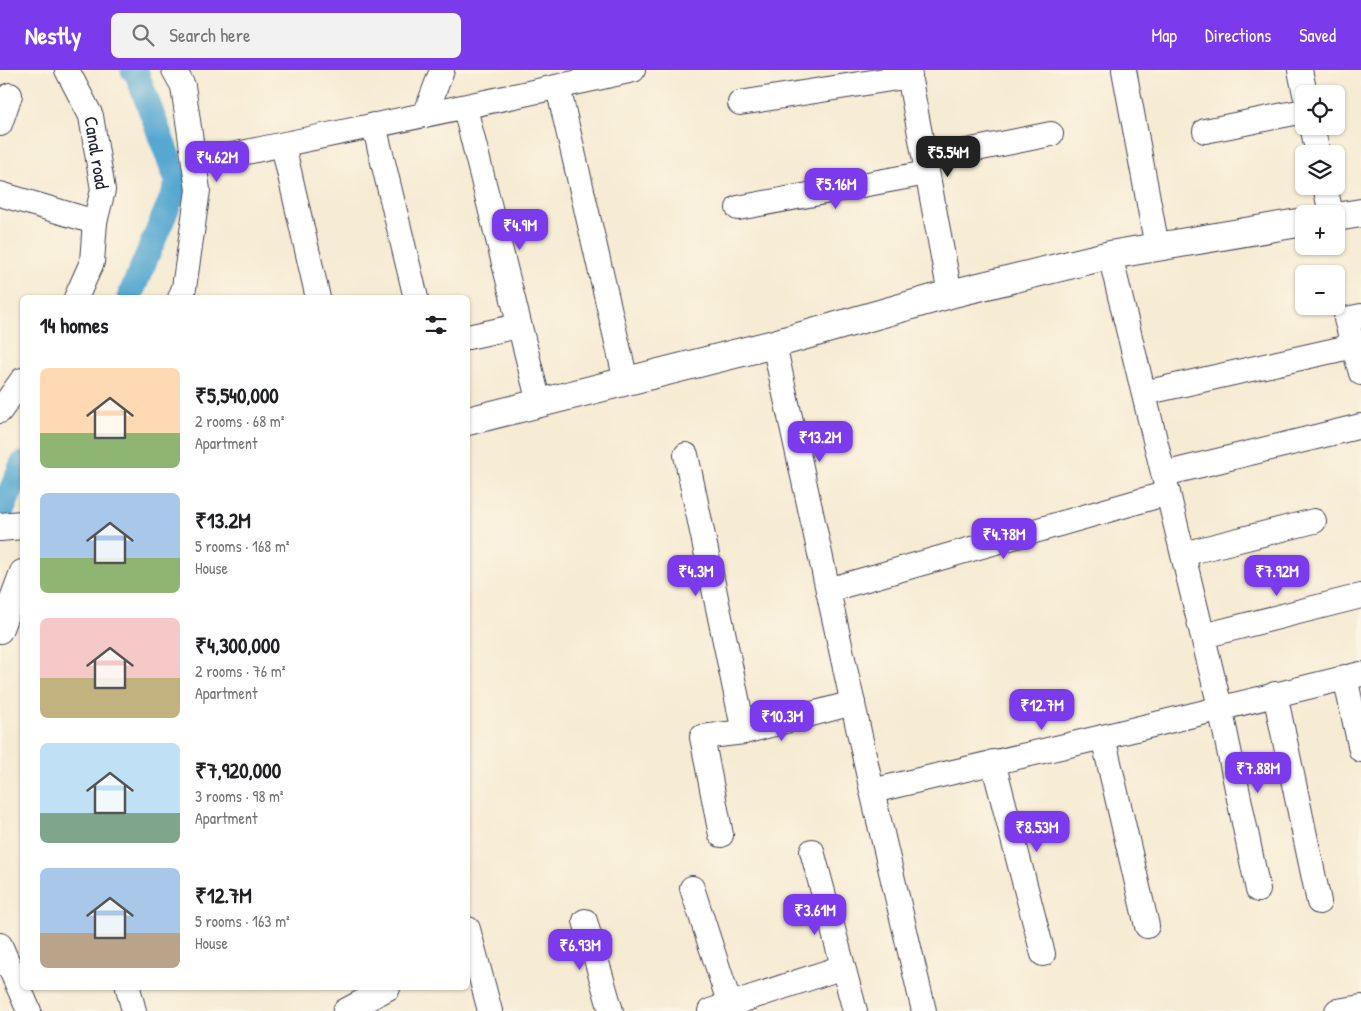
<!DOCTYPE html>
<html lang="en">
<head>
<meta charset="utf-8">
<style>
	:root { --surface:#fff; --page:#f2f2f2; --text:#202124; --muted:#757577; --accent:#7c3aed }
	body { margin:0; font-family:"Patrick Hand",sans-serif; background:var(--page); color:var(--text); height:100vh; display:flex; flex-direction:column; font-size:19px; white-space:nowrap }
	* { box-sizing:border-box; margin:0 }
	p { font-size:16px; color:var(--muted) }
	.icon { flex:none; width:28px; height:28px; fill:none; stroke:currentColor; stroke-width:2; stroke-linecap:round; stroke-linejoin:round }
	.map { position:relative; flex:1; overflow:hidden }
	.panel { position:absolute; left:20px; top:225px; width:450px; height:695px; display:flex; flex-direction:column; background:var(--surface); border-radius:8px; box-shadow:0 1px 4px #0004 }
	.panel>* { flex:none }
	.buttons { position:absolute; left:1295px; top:15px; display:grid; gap:10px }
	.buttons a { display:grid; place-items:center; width:50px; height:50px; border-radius:8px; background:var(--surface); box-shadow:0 1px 4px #0004; font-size:25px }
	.price { position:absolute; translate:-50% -42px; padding:0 11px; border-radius:10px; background:var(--accent); color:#fff; font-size:16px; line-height:32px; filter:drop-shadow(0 1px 2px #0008) }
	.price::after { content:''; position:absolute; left:50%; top:30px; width:15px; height:11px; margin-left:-8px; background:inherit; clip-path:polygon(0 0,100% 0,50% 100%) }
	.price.selected { background:#222; color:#fff }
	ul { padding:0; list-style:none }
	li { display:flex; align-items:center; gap:15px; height:125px; padding:0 20px }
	li span { display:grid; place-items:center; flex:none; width:140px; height:100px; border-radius:8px; color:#555 }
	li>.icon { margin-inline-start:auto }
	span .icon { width:60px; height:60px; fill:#fffc; stroke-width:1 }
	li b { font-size:21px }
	h2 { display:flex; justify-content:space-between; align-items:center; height:60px; padding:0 20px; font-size:21px }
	header { display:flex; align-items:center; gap:30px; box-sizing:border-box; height:70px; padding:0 25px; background:var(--accent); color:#fff }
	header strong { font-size:24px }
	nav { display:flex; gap:28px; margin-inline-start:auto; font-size:18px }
	.search { width:350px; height:45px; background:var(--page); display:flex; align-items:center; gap:12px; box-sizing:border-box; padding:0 18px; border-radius:8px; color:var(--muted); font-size:19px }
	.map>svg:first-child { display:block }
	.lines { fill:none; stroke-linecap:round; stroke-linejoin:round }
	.canal { stroke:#56a8d1; stroke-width:25 }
	.minor-casing { stroke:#424052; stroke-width:26 }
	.tertiary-casing { stroke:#424052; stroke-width:30 }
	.minor { stroke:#fff; stroke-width:24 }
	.tertiary { stroke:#fff; stroke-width:28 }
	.labels { text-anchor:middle; stroke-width:4.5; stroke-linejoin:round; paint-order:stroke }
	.street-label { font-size:19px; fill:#22223b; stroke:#fcf5e5 }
</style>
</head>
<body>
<header>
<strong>Nestly</strong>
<div class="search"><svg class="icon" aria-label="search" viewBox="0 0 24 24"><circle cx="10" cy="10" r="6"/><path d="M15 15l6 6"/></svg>Search here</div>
<nav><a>Map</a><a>Directions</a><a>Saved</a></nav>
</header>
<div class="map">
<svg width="1361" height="941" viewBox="0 0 1361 941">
	<rect width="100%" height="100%" fill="#fcf5e5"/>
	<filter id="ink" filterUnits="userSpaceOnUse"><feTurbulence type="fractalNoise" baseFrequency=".02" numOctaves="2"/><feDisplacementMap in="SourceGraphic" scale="10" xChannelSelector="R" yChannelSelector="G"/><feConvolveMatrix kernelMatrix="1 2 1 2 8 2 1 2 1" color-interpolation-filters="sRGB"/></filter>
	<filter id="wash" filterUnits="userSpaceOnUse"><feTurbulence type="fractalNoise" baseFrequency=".0096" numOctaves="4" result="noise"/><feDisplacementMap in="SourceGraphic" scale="20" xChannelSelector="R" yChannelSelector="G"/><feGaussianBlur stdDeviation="1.12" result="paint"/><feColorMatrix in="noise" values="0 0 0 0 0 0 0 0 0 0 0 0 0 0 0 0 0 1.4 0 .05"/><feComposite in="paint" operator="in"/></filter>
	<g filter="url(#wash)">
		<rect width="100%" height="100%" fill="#f6ebd3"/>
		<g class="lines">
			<g class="canal">
				<polyline points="129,228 178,113 137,4 133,0"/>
				<polyline points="0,446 22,394"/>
			</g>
		</g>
	</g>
	<g filter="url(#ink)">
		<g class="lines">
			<g class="minor-casing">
				<g id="minor">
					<path id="s1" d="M67,0L91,46L103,120L95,152L92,192L76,228"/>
					<polyline points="174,0 183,16 198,120 184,218 180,228"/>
					<polyline points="908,0 950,224"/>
					<polyline points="1124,0 1157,177"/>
					<polyline points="1300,0 1305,24"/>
					<polyline points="558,17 626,311"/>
					<polyline points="740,33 910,6"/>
					<polyline points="465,38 539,333"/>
					<polyline points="425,45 442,0"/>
					<polyline points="0,54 10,25"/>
					<polyline points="374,55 416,228"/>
					<polyline points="1312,56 1318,84"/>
					<polyline points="1205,61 1304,41"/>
					<polyline points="283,75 318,228"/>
					<polyline points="926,89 1051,64"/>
					<path d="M194,93C341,62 487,33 633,0"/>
					<polyline points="1325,116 1331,144"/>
					<polyline points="0,124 95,152"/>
					<polyline points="738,138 927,103"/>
					<polyline points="1110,185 1220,637 1258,820"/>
					<polyline points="1361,246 1346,249 1361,303"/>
					<polyline points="468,267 518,256"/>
					<polyline points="774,274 872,721 924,941"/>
					<polyline points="1144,323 1354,276"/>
					<polyline points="0,341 22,310"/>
					<polyline points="686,385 744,662"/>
					<polyline points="1164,404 1361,356"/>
					<polyline points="1183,484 1314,451"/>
					<polyline points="828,520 1168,423"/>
					<polyline points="0,561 22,502"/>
					<polyline points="1203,566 1361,526"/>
					<polyline points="1345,607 1361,680"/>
					<polyline points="1275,624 1319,832"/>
					<polyline points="1103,667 1147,856"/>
					<polyline points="993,692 1043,884"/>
					<polyline points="872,721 1103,667 1361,604"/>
					<polyline points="721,765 702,667 744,662 853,633"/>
					<polyline points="812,781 855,941"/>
					<polyline points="692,818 732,941"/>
					<polyline points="585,851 611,941"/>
					<polyline points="468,859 490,941"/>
					<polyline points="0,875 29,941"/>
					<polyline points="128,918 134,941"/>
					<polyline points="345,941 388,918"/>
					<polyline points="710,941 843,897"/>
					<polyline points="1337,941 1361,937"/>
				</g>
			</g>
			<g class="tertiary-casing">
				<g id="tertiary">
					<polyline points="1336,147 1361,143"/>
					<polyline points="468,351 774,274 950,224 1110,185 1304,152"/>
					<polyline points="0,457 22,455"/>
				</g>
			</g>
			<use href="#minor" class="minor"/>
			<use href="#tertiary" class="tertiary"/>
		</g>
	</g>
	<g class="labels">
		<g class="street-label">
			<text dy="7" stroke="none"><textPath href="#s1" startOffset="89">Canal road</textPath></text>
		</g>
	</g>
</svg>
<div class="buttons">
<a><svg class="icon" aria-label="locate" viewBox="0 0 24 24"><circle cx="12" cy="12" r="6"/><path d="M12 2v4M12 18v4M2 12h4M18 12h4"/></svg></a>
<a><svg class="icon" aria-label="layers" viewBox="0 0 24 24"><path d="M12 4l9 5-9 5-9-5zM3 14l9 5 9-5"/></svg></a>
<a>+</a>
<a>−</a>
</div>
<b class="price selected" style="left:948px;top:108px">₹5.54M</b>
<b class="price" style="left:217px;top:113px">₹4.62M</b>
<b class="price" style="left:836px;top:140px">₹5.16M</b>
<b class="price" style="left:520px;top:181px">₹4.9M</b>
<b class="price" style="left:820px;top:393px">₹13.2M</b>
<b class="price" style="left:1004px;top:490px">₹4.78M</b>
<b class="price" style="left:696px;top:527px">₹4.3M</b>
<b class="price" style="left:1277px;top:527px">₹7.92M</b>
<b class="price" style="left:1042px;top:661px">₹12.7M</b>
<b class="price" style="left:782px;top:672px">₹10.3M</b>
<b class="price" style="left:1258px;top:724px">₹7.88M</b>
<b class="price" style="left:1037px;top:783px">₹8.53M</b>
<b class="price" style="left:815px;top:866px">₹3.61M</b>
<b class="price" style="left:580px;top:901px">₹6.93M</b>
<section class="panel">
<h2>14 homes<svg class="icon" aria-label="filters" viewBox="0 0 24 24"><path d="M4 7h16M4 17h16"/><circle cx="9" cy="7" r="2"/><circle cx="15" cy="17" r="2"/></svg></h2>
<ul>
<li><span style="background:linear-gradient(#ffd9b3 65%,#8fb573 0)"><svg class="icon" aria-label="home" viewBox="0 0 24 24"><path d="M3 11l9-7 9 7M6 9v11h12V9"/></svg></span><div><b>₹5,540,000</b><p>2 rooms · 68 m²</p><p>Apartment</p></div></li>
<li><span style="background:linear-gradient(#a9c7e8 65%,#8fb573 0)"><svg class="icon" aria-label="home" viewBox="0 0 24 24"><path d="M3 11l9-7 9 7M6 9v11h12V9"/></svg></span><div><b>₹13.2M</b><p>5 rooms · 168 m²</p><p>House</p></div></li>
<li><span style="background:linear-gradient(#f6c9c9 60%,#c2b280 0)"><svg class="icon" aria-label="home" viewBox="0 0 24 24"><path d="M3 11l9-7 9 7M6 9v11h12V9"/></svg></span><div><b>₹4,300,000</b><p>2 rooms · 76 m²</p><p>Apartment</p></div></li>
<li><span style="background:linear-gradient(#bfe0f5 70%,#7fa58c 0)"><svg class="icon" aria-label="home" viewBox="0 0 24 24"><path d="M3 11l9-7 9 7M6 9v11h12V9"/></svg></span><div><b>₹7,920,000</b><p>3 rooms · 98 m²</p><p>Apartment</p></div></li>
<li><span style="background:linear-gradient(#a9c7e8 65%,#b9a48a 0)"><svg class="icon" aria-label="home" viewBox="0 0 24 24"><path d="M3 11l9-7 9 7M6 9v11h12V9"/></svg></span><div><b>₹12.7M</b><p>5 rooms · 163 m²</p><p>House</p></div></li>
</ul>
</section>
</div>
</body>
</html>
